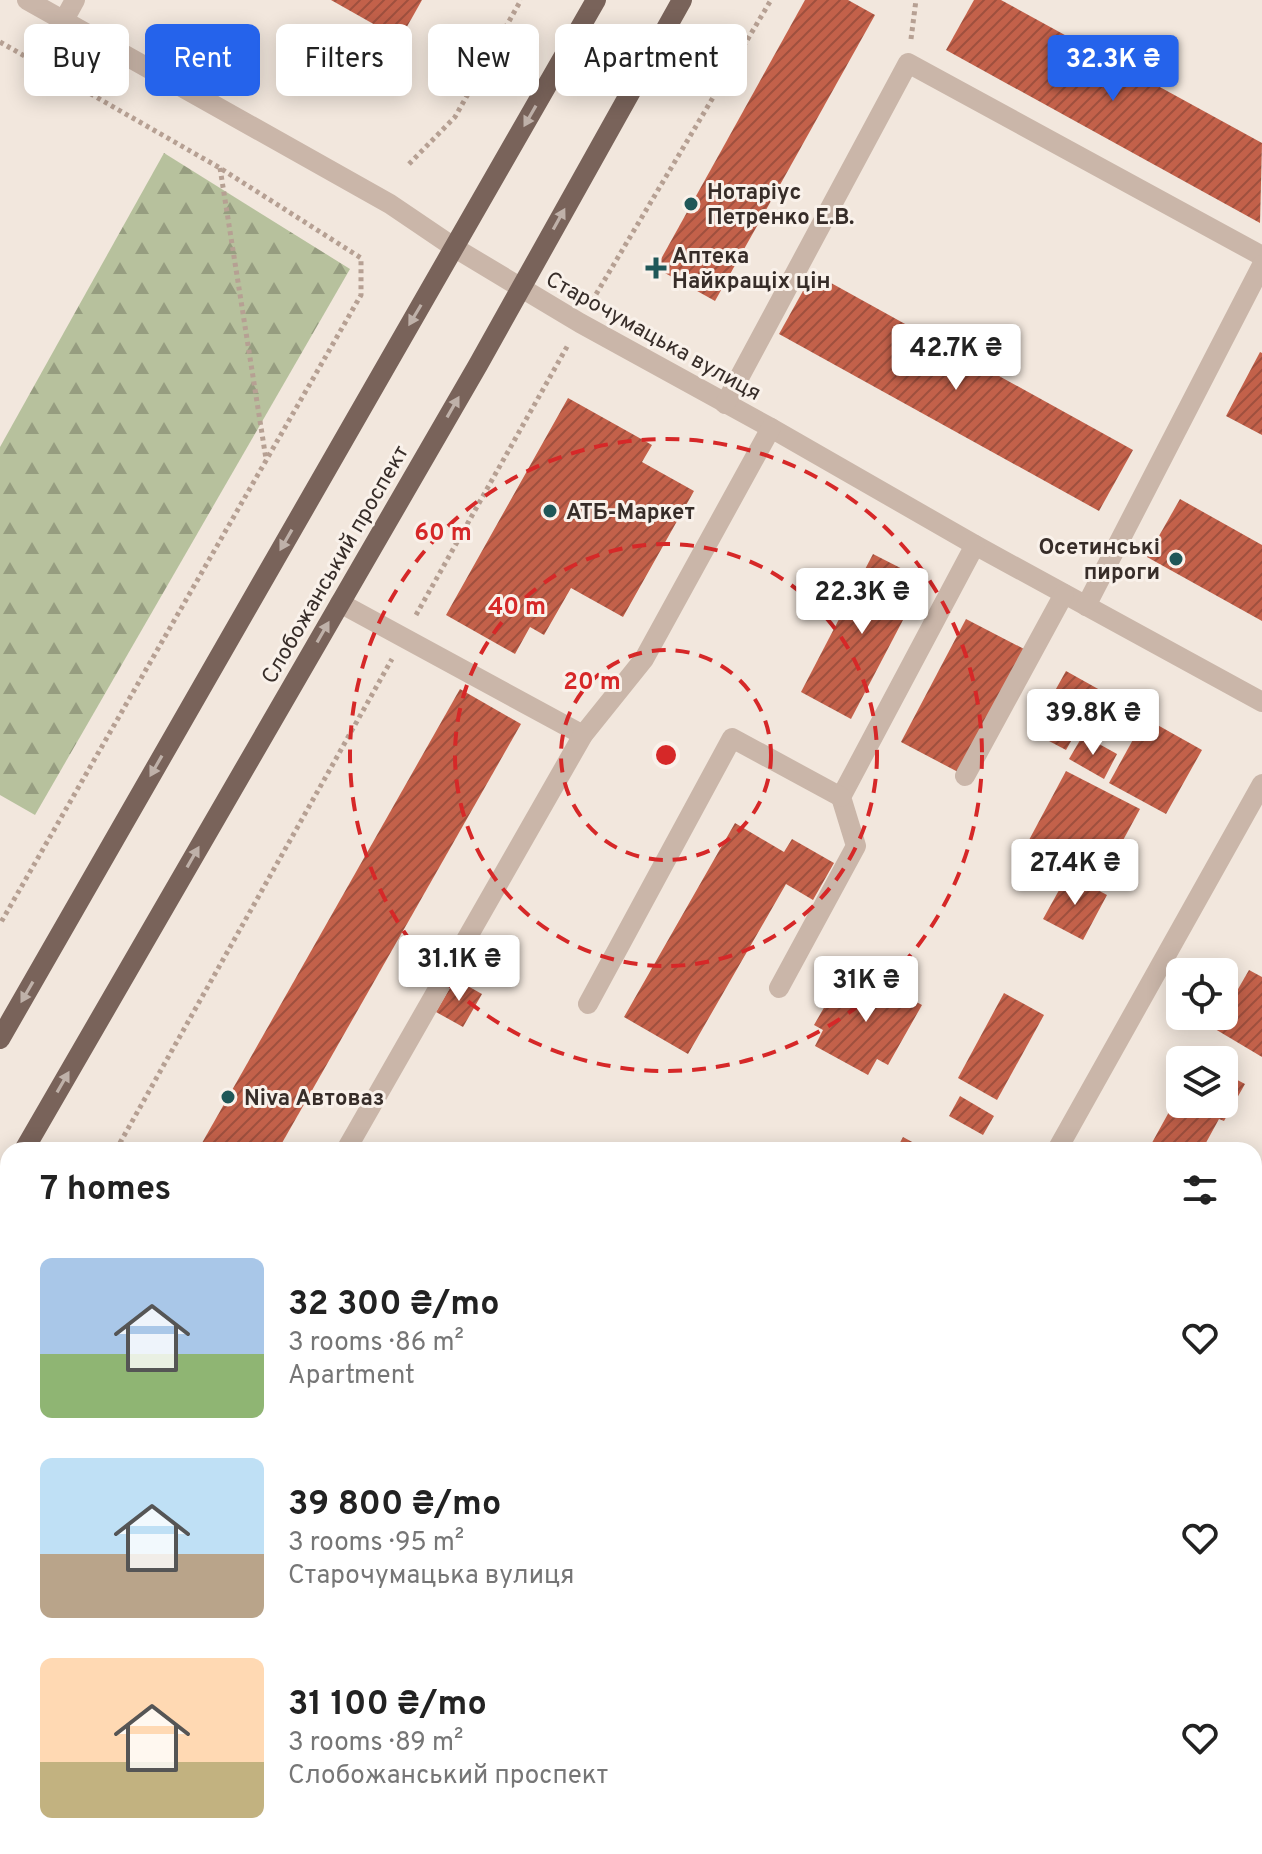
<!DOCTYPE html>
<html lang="en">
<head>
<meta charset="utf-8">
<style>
	:root { --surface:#fff; --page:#f6f6f6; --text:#222; --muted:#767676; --accent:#2563eb }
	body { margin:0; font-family:Overpass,sans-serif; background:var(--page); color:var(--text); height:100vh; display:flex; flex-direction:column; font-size:30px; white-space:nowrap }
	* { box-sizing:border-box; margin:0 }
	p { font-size:26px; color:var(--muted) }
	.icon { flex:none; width:44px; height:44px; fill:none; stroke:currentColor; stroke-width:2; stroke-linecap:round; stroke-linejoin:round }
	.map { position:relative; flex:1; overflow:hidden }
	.details { position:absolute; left:0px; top:1142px; width:1262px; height:712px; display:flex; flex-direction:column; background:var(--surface); border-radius:24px 24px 0 0; box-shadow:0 4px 20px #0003 }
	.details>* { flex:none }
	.hud { position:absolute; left:24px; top:24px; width:800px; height:72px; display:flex; gap:16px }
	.tools { position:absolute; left:1166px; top:958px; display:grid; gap:16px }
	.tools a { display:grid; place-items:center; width:72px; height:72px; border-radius:12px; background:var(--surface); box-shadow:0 4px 20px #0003; font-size:40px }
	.price { position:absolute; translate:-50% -68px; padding:0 18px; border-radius:8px; background:#fff; color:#222; font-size:26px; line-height:52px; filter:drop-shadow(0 2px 4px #0008) }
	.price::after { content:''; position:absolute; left:50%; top:48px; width:24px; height:18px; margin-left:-12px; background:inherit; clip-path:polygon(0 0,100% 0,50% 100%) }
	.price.current { background:var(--accent); color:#fff }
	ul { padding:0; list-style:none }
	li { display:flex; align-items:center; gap:24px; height:200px; padding:0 40px }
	li span { display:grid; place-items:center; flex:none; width:224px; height:160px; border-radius:12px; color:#555 }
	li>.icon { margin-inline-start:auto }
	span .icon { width:96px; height:96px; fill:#fffc; stroke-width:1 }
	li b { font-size:34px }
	h2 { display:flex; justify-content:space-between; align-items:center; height:96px; padding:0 40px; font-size:34px }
	.tag { padding:0 28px; border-radius:12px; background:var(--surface); box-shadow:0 4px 20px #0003; font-size:28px; line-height:72px }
	.tag.current { background:var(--accent); color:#fff }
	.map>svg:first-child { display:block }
	.forest { fill:url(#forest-firs) }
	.building { fill:url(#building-hatch) }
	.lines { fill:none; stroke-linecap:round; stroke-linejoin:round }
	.path { stroke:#b6a093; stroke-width:5; stroke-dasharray:4 4; stroke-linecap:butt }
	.minor { stroke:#cab6a9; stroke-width:20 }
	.major { stroke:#79635a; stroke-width:20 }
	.oneway { fill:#bfb1a9 }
	.ring { fill:none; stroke:#d62828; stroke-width:4; stroke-dasharray:14 10 }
	.poi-dot { fill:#1f5758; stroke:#f9f1ea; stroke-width:3 }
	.labels { text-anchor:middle; stroke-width:6; stroke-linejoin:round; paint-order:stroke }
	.poi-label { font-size:22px; font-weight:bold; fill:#372d29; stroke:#f9f1ea; text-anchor:start }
	.street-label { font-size:22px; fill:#372d29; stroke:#f9f1ea }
	.centre { fill:#d62828; stroke:#f9f1ea; stroke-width:4 }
	.ring-label { font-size:24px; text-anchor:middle; font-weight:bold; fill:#d62828; stroke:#f9f1ea; stroke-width:6; stroke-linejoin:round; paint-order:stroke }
</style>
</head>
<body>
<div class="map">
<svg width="1262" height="1854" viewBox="0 0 1262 1854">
	<defs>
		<pattern id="forest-firs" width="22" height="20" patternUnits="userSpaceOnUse" patternTransform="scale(2)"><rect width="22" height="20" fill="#b7c19d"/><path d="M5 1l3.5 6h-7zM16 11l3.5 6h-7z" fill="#969d80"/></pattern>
		<pattern id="building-hatch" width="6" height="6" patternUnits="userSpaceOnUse" patternTransform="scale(2)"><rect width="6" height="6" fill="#c3614a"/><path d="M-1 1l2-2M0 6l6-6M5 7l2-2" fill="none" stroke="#9f503e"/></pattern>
	</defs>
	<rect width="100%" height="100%" fill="#f2e7dd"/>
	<polygon class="forest" points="164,153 350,269 35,815 0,795 0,447"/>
	<g class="building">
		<polygon points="331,0 422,0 400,39"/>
		<polygon points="805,0 848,0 875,15 715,301 656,268"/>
		<polygon points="974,0 1001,0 1262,143 1260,223 946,50"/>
		<polygon points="813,273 1133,450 1099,511 779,334"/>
		<polygon points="1260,352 1262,353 1262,435 1226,416"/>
		<polygon points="568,398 652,445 642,462 694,491 623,617 571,588 544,635 530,627 515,654 446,615"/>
		<polygon points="1180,499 1262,545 1262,621 1147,557"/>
		<polygon points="873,554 924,580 851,719 801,692"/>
		<polygon points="966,619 1024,649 958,772 901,742"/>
		<polygon points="1066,671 1100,690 1066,750 1032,732"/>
		<polygon points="460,689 521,724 278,1150 198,1150"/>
		<polygon points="1145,718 1202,750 1166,814 1109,783"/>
		<polygon points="1083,735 1117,754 1104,779 1069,759"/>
		<polygon points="1066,771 1140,809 1102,879 1029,840"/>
		<polygon points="735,823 784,852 792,839 834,863 813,900 786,884 688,1054 624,1017"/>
		<polygon points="1068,874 1107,895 1083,940 1043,919"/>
		<polygon points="1249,970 1262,977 1262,1057 1215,1029"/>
		<polygon points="862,972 922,1005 888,1065 877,1059 868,1075 815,1046 823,1030 814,1025 829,999 842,1006"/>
		<polygon points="455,979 482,994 463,1027 436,1012"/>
		<polygon points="1004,993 1044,1015 997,1100 958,1078"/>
		<polygon points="1224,1073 1245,1084 1224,1121 1219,1119 1202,1150 1148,1150 1180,1092 1180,1104 1224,1104"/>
		<polygon points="960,1096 994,1116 983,1135 949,1116"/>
		<polygon points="903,1137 927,1150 896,1150"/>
		<polygon points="1254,1296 1262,1300 1262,1319 1254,1314"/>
		<polygon points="8,1401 8,1592 0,1607 0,1415"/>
		<polygon points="1262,1655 1262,1712 1254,1708 1254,1670"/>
		<polygon points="1254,1723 1262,1727 1262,1780 1254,1775"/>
		<polygon points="412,1846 447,1846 442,1854 426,1854"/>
		<polygon points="459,1846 526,1846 522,1854 454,1854"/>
		<polygon points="930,1846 955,1846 957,1847 954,1854 925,1854"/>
		<polygon points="1157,1846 1236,1846 1251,1854 1153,1854"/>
		<polygon points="544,1847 558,1854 540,1854"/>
	</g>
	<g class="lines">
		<g class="path">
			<polyline points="911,39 916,0"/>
			<polyline points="0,42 220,168 361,258 361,295 0,924"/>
			<polyline points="409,164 455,117 521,0"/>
			<polyline points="220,168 266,459"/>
			<polyline points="592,301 771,0"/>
			<polyline points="416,615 568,345"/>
			<polyline points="116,1150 392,659"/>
			<polyline points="0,1354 8,1341"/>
		</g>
		<g class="minor">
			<polyline points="27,0 390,204 455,248 580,323 771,428 975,545 1262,702"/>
			<polyline points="64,20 75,0"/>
			<polyline points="725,404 908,63 1262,256"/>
			<polyline points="340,603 583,735"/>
			<polyline points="1086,606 1262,265"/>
			<polyline points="965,776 1064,594"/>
			<polyline points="779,988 856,846 841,797 975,545"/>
			<polyline points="588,1004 732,738 841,797"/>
			<polyline points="346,1150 583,735 644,659 771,428"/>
			<polyline points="1057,1150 1262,784"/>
			<polyline points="0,1276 8,1281"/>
			<polyline points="0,1753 8,1758"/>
			<polyline points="162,1846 176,1854"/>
			<polyline points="224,1854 228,1846"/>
			<polyline points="663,1854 667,1846"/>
		</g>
		<g class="major">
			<polyline points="0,1039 596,0"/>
			<polyline points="24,1150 478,365 682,0"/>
			<polyline points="0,1192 8,1178"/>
		</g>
	</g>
	<defs><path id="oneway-solid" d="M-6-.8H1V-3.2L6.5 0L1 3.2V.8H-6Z" transform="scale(2)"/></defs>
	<g class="oneway">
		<use href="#oneway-solid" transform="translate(530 116) rotate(120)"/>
		<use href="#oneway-solid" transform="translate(559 219) rotate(-61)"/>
		<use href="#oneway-solid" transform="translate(415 315) rotate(121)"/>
		<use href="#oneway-solid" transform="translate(453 407) rotate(-60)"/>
		<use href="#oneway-solid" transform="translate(286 540) rotate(120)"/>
		<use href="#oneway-solid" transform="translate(323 632) rotate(-60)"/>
		<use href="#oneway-solid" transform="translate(156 766) rotate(120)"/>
		<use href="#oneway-solid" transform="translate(193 857) rotate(-60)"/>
		<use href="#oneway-solid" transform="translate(27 992) rotate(120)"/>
		<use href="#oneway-solid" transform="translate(63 1082) rotate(-60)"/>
	</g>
	<g class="ring">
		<circle cx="666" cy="755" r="105"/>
		<circle cx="666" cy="755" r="211"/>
		<circle cx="666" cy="755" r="316"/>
	</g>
	<g class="poi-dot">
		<circle cx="691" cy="204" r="8"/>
		<path d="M652 256h8v8h8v8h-8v8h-8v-8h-8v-8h8z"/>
		<circle cx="550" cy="511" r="8"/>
		<circle cx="1176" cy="559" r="8"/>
		<circle cx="228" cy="1097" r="8"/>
	</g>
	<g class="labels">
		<g class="poi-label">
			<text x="707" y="199">Нотаріус<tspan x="707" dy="25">Петренко Е.В.</tspan></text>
			<text x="672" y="263">Аптека<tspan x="672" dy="25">Найкращiх цiн</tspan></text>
			<text x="566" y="519">АТБ-Маркет</text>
			<text x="1160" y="554" text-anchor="end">Осетинські<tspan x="1160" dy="25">пироги</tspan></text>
			<text x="244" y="1105">Niva Автоваз</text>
		</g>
		<g class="street-label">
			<text transform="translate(654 335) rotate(29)" y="8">Старочумацька вулиця</text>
			<text transform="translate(334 564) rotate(-60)" y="8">Слобожанський проспект</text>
		</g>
	</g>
	<circle cx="666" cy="755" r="12" class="centre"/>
	<g class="ring-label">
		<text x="443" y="540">60 m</text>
		<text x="517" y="614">40 m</text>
		<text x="592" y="689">20 m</text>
	</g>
</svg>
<div class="tools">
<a><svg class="icon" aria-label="locate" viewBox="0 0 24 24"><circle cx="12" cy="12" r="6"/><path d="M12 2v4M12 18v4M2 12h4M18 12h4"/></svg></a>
<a><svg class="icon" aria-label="layers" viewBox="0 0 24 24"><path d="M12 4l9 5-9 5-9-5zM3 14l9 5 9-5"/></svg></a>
</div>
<b class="price current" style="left:1113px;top:103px">32.3K ₴</b>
<b class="price" style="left:956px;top:392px">42.7K ₴</b>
<b class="price" style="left:862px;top:636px">22.3K ₴</b>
<b class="price" style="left:1093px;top:757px">39.8K ₴</b>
<b class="price" style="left:1075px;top:907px">27.4K ₴</b>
<b class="price" style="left:459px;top:1003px">31.1K ₴</b>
<b class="price" style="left:866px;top:1024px">31K ₴</b>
<div class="hud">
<a class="tag">Buy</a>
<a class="tag current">Rent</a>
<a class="tag">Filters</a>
<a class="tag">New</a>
<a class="tag">Apartment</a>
</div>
<section class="details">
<h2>7 homes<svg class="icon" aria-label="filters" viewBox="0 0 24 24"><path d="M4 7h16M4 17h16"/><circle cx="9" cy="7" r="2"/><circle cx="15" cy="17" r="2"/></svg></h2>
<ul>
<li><span style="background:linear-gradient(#a9c7e8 60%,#8fb573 0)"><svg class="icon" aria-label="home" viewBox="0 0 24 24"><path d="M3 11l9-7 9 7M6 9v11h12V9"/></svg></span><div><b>32 300 ₴/mo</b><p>3 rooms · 86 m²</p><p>Apartment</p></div><svg class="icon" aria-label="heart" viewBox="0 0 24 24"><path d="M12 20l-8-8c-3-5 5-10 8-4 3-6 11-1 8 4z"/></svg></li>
<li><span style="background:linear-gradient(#bfe0f5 60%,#b9a48a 0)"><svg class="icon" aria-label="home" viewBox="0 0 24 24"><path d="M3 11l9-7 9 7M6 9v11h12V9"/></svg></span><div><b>39 800 ₴/mo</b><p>3 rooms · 95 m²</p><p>Старочумацька вулиця</p></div><svg class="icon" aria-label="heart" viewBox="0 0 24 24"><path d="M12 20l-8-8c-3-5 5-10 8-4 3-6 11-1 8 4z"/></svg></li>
<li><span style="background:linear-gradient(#ffd9b3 65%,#c2b280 0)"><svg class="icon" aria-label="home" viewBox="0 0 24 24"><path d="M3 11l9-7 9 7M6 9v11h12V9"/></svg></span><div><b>31 100 ₴/mo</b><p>3 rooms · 89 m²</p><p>Слобожанський проспект</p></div><svg class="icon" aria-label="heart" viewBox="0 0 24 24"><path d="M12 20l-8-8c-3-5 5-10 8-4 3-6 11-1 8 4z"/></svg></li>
</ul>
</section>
</div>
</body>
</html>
